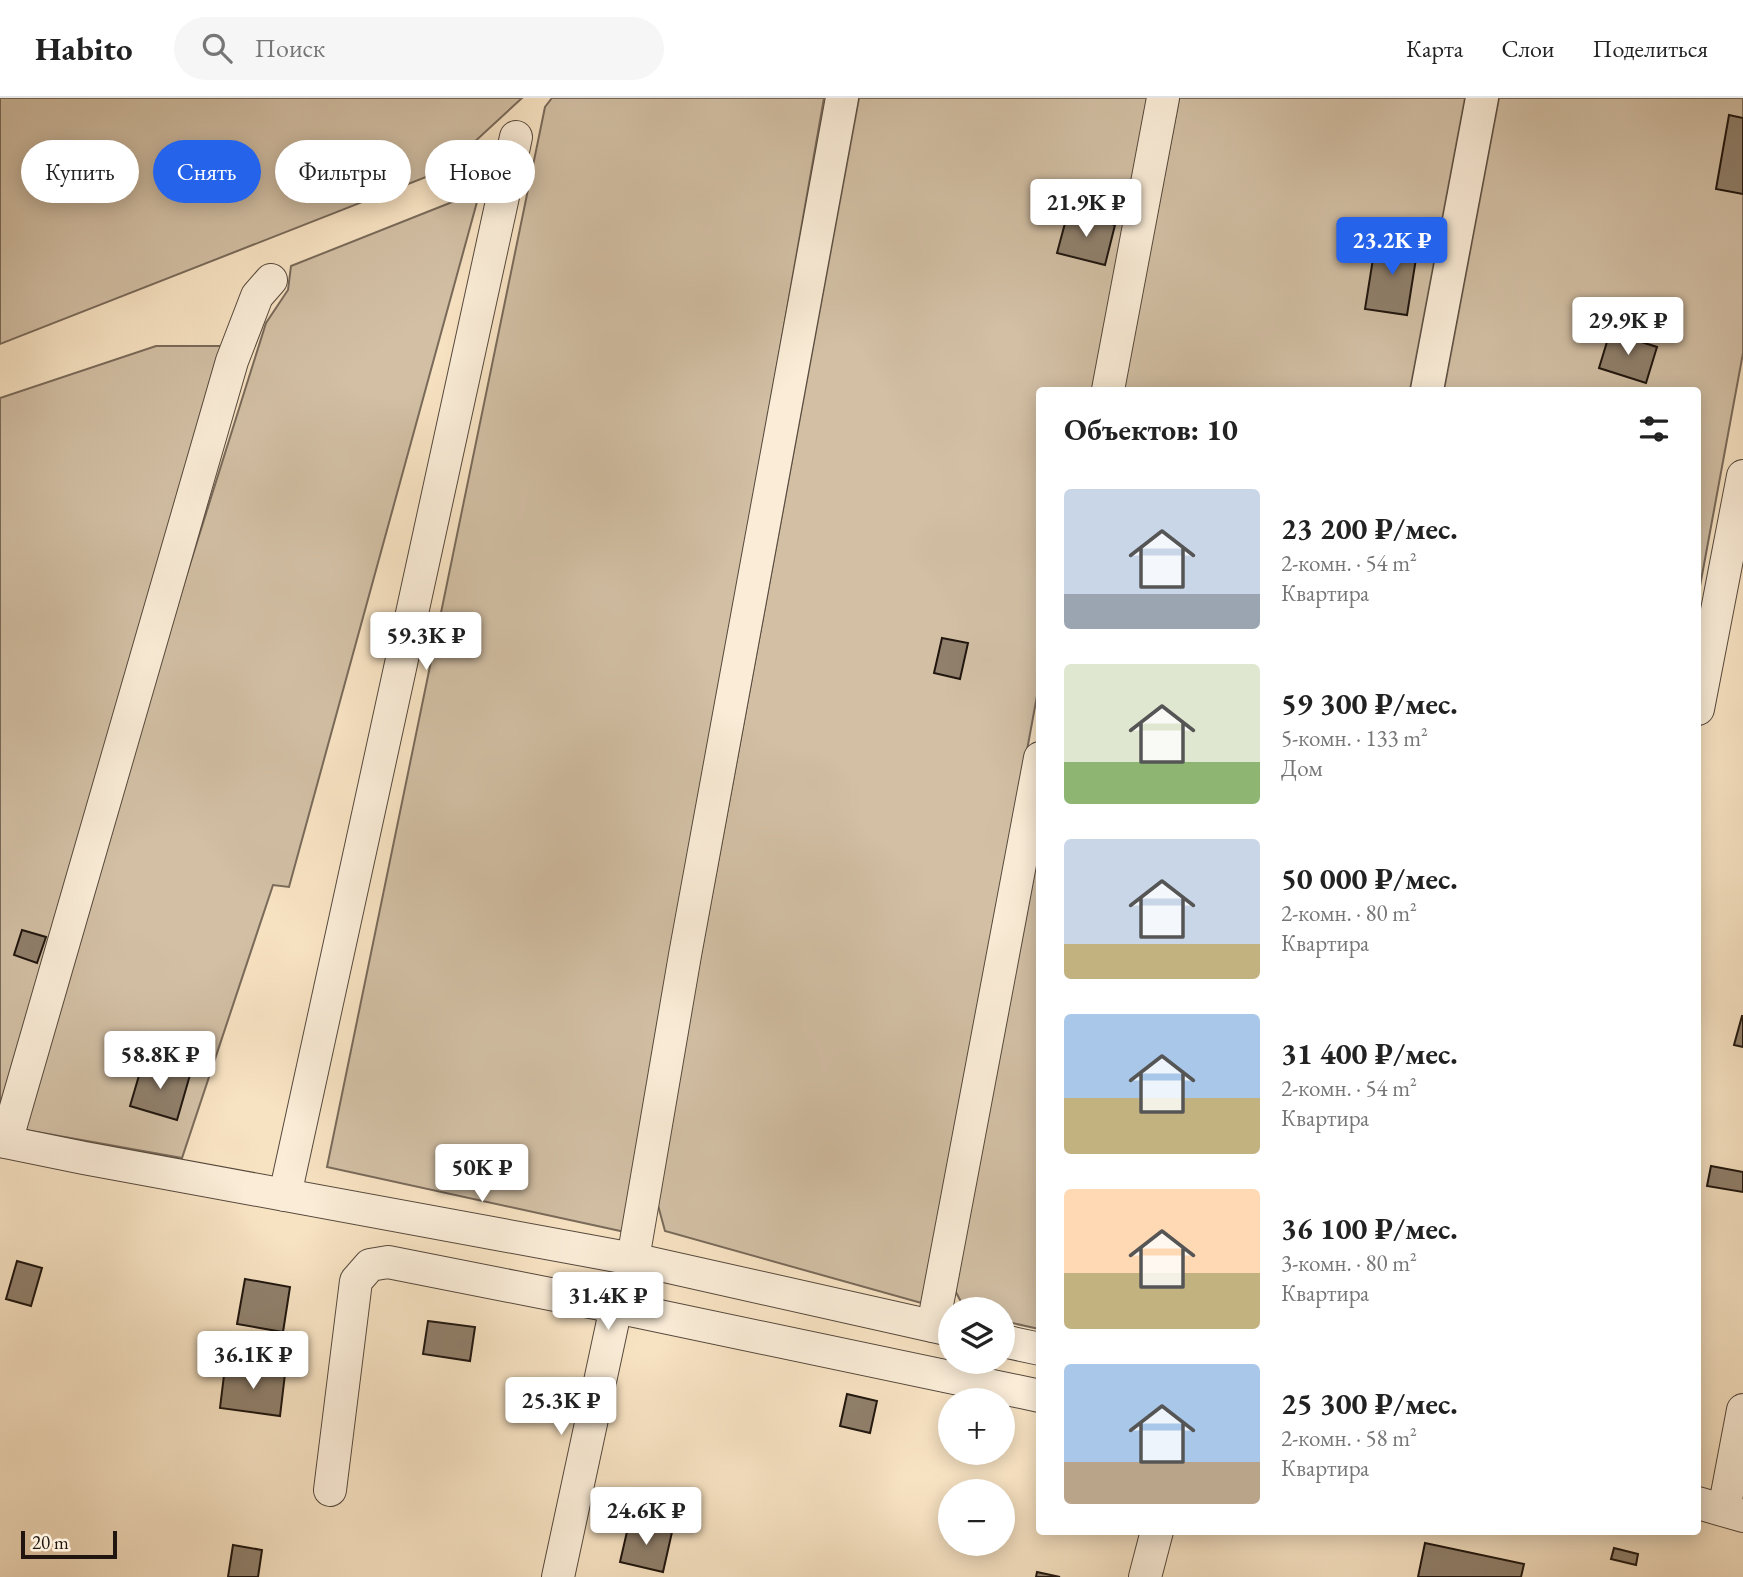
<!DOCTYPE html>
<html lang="ru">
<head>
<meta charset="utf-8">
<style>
	:root { --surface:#fff; --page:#f6f6f6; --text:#222; --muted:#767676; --line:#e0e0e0; --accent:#2563eb }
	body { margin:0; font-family:"EB Garamond",serif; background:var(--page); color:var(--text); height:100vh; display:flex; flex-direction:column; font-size:26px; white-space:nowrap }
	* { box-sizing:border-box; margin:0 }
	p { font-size:23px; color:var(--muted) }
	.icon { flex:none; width:38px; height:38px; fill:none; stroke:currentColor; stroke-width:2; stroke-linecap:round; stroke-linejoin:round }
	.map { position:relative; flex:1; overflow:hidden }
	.details { position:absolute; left:1036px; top:289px; width:665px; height:1148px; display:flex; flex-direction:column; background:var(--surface); border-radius:7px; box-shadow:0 4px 18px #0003 }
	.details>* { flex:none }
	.guide { position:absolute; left:21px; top:42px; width:665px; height:63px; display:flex; gap:14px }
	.controls { position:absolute; left:938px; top:1199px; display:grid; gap:14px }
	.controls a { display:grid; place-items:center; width:77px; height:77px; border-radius:50%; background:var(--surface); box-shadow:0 4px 18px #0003; font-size:35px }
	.scale { position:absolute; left:21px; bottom:18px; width:96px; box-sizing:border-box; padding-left:7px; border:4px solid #20160f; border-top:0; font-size:19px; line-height:24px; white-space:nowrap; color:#20160f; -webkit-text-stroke:5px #faecd7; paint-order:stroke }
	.price { position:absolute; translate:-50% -60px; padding:0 16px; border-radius:7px; background:#fff; color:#222; font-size:23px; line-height:46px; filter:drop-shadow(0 2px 4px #0008) }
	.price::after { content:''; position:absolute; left:50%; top:42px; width:21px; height:16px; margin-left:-10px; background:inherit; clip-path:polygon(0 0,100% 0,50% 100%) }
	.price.selected { background:var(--accent); color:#fff }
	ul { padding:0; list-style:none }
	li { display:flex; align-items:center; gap:21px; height:175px; padding:0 28px }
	li span { display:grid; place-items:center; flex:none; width:196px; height:140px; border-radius:7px; color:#555 }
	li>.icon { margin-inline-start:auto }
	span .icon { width:84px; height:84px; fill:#fffc; stroke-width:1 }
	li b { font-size:30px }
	h2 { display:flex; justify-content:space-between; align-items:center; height:84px; padding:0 28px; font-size:30px }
	.pill { padding:0 24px; border-radius:32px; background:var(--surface); box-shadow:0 4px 18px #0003; font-size:24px; line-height:63px }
	.pill.selected { background:var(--accent); color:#fff }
	header { display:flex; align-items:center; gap:42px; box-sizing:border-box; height:98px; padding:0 35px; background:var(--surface); border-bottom:2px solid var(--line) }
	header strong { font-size:33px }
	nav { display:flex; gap:38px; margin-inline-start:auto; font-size:24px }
	.search { width:490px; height:63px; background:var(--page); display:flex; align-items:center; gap:18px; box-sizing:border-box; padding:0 24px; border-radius:38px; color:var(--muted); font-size:26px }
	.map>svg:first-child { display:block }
	.green { fill:#d2bfa4; stroke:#796a5a; stroke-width:2 }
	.building { fill:#90806c; stroke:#20160f; stroke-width:2 }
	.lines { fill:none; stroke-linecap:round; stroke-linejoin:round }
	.minor-casing { stroke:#56493c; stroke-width:34 }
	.minor { stroke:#faecd7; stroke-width:32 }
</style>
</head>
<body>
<header>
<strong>Habito</strong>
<div class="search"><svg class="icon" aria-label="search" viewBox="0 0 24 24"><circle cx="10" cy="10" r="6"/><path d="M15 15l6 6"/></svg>Поиск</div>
<nav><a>Карта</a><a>Слои</a><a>Поделиться</a></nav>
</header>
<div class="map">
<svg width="1743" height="1479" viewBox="0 0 1743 1479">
	<rect width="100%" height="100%" fill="#f7e2c2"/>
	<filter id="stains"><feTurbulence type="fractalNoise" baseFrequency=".00286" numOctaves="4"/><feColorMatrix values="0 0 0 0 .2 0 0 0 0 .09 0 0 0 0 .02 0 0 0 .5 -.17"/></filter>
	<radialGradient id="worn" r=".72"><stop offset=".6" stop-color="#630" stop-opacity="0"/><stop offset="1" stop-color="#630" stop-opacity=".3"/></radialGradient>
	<g class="green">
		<polygon points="0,0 522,0 444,72 0,246"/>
		<polygon points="552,0 824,0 625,1134 327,1069 545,9"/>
		<polygon points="859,0 1151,0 1094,292 1040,292 1039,587 925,1206 665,1133 656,1100"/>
		<polygon points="1179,0 1465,0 1410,292 1123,292"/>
		<polygon points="1499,0 1743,0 1743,255 1698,499 1698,292 1444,292"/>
		<polygon points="480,93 289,789 273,787 182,1060 20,1031 186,479 266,225 288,192 291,168"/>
		<polygon points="156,248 226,248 0,1018 0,300"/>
		<polygon points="1039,731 1039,1231 1003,1223 1003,1211 965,1211 952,1187"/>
	</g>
	<g class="building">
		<polygon points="1729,17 1743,20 1743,96 1716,91"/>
		<polygon points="1068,114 1115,127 1105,167 1057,155"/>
		<polygon points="1376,142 1418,148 1407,217 1365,211"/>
		<polygon points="1610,234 1657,249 1646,285 1599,270"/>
		<polygon points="942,540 968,545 960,581 934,575"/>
		<polygon points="22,832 46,839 37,865 14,857"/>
		<polygon points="1742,918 1743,918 1743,949 1734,947"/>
		<polygon points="143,964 190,977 177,1022 130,1008"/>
		<polygon points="1711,1068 1743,1074 1743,1094 1707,1088"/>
		<polygon points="17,1163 42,1170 31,1208 6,1201"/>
		<polygon points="245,1181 290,1189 283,1234 237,1226"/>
		<polygon points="428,1223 475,1229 470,1263 423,1256"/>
		<polygon points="225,1269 285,1276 280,1318 220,1310"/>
		<polygon points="847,1296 877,1303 870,1335 840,1328"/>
		<polygon points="629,1425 672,1434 663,1474 620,1464"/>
		<polygon points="1425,1445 1524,1466 1521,1479 1418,1479"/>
		<polygon points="233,1447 262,1452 258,1479 228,1479"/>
		<polygon points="1614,1450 1638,1456 1636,1467 1611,1461"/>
		<polygon points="1037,1474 1060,1479 1036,1479"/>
	</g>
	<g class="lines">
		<g class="minor-casing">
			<g id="minor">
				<polyline points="1108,292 1163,0"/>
				<polyline points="1427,292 1482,0"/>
				<polyline points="1698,611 1743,378"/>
				<polyline points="0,1043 84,1060 633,1161 950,1232"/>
				<polyline points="6,1044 232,263 257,198 271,182"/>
				<polyline points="285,1097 516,39"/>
				<polyline points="633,1161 685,857 842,0"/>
				<polyline points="933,1228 1040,660"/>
				<polyline points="1003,1243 1040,1251"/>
				<polyline points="330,1392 356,1183 370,1167 388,1164 616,1209 1040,1298"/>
				<polyline points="1698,1405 1743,1418"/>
				<polyline points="1724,1412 1743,1312"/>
				<polyline points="558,1479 616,1209"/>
				<polyline points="1145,1479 1157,1433"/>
			</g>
		</g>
		<use href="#minor" class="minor"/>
	</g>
	<rect width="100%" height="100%" filter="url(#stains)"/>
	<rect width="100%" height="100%" fill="url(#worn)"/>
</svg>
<div class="controls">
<a><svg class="icon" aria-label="layers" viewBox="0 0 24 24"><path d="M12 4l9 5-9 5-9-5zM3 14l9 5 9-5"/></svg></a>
<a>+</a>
<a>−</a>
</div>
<div class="scale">20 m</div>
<b class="price" style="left:1086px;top:141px">21.9K ₽</b>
<b class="price selected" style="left:1392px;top:179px">23.2K ₽</b>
<b class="price" style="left:1628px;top:259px">29.9K ₽</b>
<b class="price" style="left:426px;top:574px">59.3K ₽</b>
<b class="price" style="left:160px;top:993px">58.8K ₽</b>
<b class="price" style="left:482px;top:1106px">50K ₽</b>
<b class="price" style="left:608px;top:1234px">31.4K ₽</b>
<b class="price" style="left:253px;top:1293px">36.1K ₽</b>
<b class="price" style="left:561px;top:1339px">25.3K ₽</b>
<b class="price" style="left:646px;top:1449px">24.6K ₽</b>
<div class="guide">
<a class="pill">Купить</a>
<a class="pill selected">Снять</a>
<a class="pill">Фильтры</a>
<a class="pill">Новое</a>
</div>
<section class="details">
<h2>Объектов: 10<svg class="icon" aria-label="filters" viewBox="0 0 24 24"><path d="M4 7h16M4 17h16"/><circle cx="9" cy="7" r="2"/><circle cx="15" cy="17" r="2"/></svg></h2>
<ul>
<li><span style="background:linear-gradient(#c9d6e8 75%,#9aa5b1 0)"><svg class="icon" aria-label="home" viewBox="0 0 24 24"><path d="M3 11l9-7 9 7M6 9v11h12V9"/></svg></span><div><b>23 200 ₽/мес.</b><p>2-комн. · 54 m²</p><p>Квартира</p></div></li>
<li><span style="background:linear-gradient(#dfe7d0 70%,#8fb573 0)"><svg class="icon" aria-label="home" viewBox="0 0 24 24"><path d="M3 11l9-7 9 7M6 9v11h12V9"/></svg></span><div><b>59 300 ₽/мес.</b><p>5-комн. · 133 m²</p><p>Дом</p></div></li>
<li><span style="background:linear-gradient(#c9d6e8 75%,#c2b280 0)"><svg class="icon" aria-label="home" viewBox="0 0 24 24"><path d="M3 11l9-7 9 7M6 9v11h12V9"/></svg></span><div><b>50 000 ₽/мес.</b><p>2-комн. · 80 m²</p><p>Квартира</p></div></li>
<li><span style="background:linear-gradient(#a9c7e8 60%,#c2b280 0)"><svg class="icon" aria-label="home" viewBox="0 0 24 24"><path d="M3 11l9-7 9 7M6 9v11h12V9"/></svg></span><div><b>31 400 ₽/мес.</b><p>2-комн. · 54 m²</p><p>Квартира</p></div></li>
<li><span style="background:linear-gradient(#ffd9b3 60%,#c2b280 0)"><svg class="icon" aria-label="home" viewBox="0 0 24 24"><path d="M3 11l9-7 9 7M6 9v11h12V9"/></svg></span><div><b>36 100 ₽/мес.</b><p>3-комн. · 80 m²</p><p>Квартира</p></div></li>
<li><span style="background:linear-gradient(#a9c7e8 70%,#b9a48a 0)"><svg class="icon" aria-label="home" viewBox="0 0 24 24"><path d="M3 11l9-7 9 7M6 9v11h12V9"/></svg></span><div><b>25 300 ₽/мес.</b><p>2-комн. · 58 m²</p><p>Квартира</p></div></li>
</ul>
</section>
</div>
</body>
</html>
